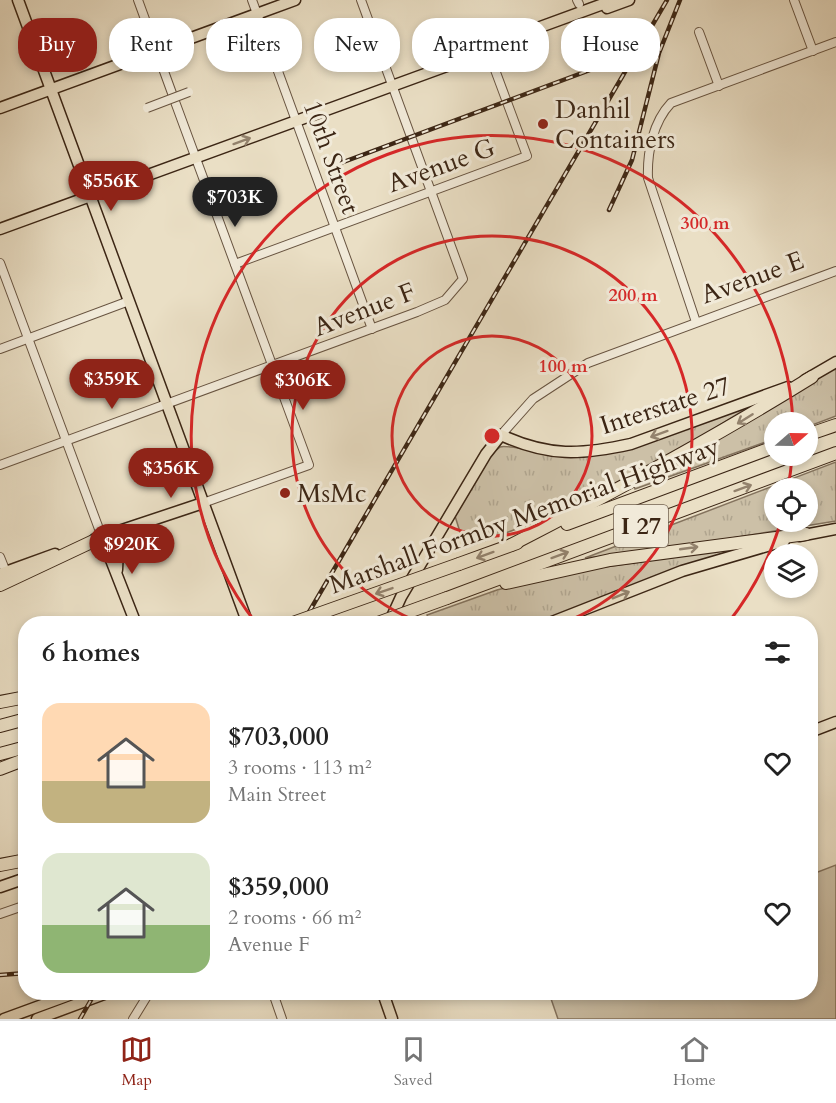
<!DOCTYPE html>
<html lang="en">
<head>
<meta charset="utf-8">
<style>
	:root { --surface:#fff; --page:#f6f6f6; --text:#222; --muted:#767676; --line:#e0e0e0; --accent:#8f2418 }
	body { margin:0; font-family:Cardo,serif; background:var(--page); color:var(--text); height:100vh; display:flex; flex-direction:column; font-size:22px; white-space:nowrap }
	* { box-sizing:border-box; margin:0 }
	p { font-size:20px; color:var(--muted) }
	.icon { flex:none; width:33px; height:33px; fill:none; stroke:currentColor; stroke-width:2; stroke-linecap:round; stroke-linejoin:round }
	.map { position:relative; flex:1; overflow:hidden }
	.drawer { position:absolute; left:18px; top:616px; width:800px; height:384px; display:flex; flex-direction:column; background:var(--surface); border-radius:24px; box-shadow:0 3px 9px #0003 }
	.drawer>* { flex:none }
	.banner { position:absolute; left:18px; top:18px; width:801px; height:54px; display:flex; gap:12px }
	.needle { width:39px; rotate:70deg }
	.controls { position:absolute; left:764px; top:412px; display:grid; gap:12px }
	.controls a { display:grid; place-items:center; width:54px; height:54px; border-radius:50%; background:var(--surface); box-shadow:0 3px 9px #0003; font-size:30px }
	.price { position:absolute; translate:-50% -51px; padding:0 14px; border-radius:21px; background:var(--accent); color:#fff; font-size:20px; line-height:39px; filter:drop-shadow(0 2px 3px #0008) }
	.price::after { content:''; position:absolute; left:50%; top:36px; width:18px; height:14px; margin-left:-9px; background:inherit; clip-path:polygon(0 0,100% 0,50% 100%) }
	.price.active { background:#222; color:#fff }
	ul { padding:0; list-style:none }
	li { display:flex; align-items:center; gap:18px; height:150px; padding:0 24px }
	li span { display:grid; place-items:center; flex:none; width:168px; height:120px; border-radius:18px; color:#555 }
	li>.icon { margin-inline-start:auto }
	span .icon { width:72px; height:72px; fill:#fffc; stroke-width:1 }
	li b { font-size:26px }
	h2 { display:flex; justify-content:space-between; align-items:center; height:72px; padding:0 24px; font-size:26px }
	.tag { padding:0 21px; border-radius:24px; background:var(--surface); box-shadow:0 3px 9px #0003; font-size:21px; line-height:54px }
	.tag.active { background:var(--accent); color:#fff }
	.menu { display:flex; justify-content:space-around; align-items:center; height:84px; border-top:2px solid var(--line); background:var(--surface); font-size:16px; color:var(--muted) }
	.menu a { display:grid; justify-items:center; gap:3px }
	.menu .active { color:var(--accent) }
	.map>svg:first-child { display:block }
	.grass { fill:url(#grass-tufts); stroke:#84735e; stroke-width:1.5; fill-rule:evenodd }
	.pitch { fill:#ccc0a7; stroke:#84735e; stroke-width:1.5 }
	.lines { fill:none; stroke-linecap:round; stroke-linejoin:round }
	.minor-casing { stroke:#685441; stroke-width:10 }
	.major-casing { stroke:#3c2615; stroke-width:13 }
	.highway-casing { stroke:#3c2615; stroke-width:14 }
	.minor { stroke:#f1ead9; stroke-width:8 }
	.major { stroke:#eadfc5; stroke-width:10 }
	.highway { stroke:#eadfc5; stroke-width:12 }
	.rail-casing { stroke:#3c2615; stroke-width:4.5 }
	.rail { stroke:#f1ead9; stroke-width:2; stroke-dasharray:7; stroke-linecap:butt }
	.minor-bridge-casing { stroke:#685441; stroke-width:10; stroke-linecap:butt }
	.highway-bridge-casing { stroke:#3c2615; stroke-width:14; stroke-linecap:butt }
	.minor-bridge { stroke:#f1ead9; stroke-width:8 }
	.highway-bridge { stroke:#eadfc5; stroke-width:12 }
	.oneway { stroke:#93826d }
	.ring { fill:none; stroke:#d62828; stroke-width:3 }
	.poi-dot { fill:#8f2418; stroke:#f1ead9; stroke-width:2 }
	.labels { text-anchor:middle; stroke-width:6; stroke-linejoin:round; paint-order:stroke }
	.shield { fill:#f1ead9; stroke:#726150; stroke-width:1.5 }
	.shield-label { font-size:24px; font-weight:bold; fill:#3c2615 }
	.poi-label { font-size:26px; fill:#3c2615; stroke:#f1ead9; text-anchor:start }
	.street-label { font-size:26px; fill:#3c2615; stroke:#f1ead9 }
	.centre { fill:#d62828; stroke:#f1ead9; stroke-width:3 }
	.ring-label { font-size:18px; text-anchor:middle; font-weight:bold; fill:#d62828; stroke:#f1ead9; stroke-width:6; stroke-linejoin:round; paint-order:stroke }
</style>
</head>
<body>
<div class="map">
<svg width="836" height="1019" viewBox="0 0 836 1019">
	<defs>
		<pattern id="grass-tufts" width="24" height="20" patternUnits="userSpaceOnUse" patternTransform="scale(1.5)"><rect width="24" height="20" fill="#ccc0a7"/><path d="M3 7l-1-3M5 7V3M7 7l1-3M15 17l-1-3M17 17v-4M19 17l1-3" fill="none" stroke="#b0a58f"/></pattern>
	</defs>
	<rect width="100%" height="100%" fill="#eadfc5"/>
	<filter id="stains"><feTurbulence type="fractalNoise" baseFrequency=".00333" numOctaves="4"/><feColorMatrix values="0 0 0 0 .2 0 0 0 0 .09 0 0 0 0 .02 0 0 0 .5 -.17"/></filter>
	<radialGradient id="worn" r=".72"><stop offset=".6" stop-color="#630" stop-opacity="0"/><stop offset="1" stop-color="#630" stop-opacity=".3"/></radialGradient>
	<g class="grass">
		<polygon points="836,367 836,416 807,427 807,423 774,423 774,439 635,489 634,485"/>
		<path d="M743,407L744,410L654,466L560,513L465,548L455,516C465,500 485,456 500,447C507,443 561,458 577,457C635,453 688,427 743,407Z"/>
		<path d="M836,462V521L652,551L585,558ZM774,489H807V522H774Z"/>
		<polygon points="731,549 731,551 672,570 538,624 430,624 427,615 497,590 563,573"/>
	</g>
	<polygon class="pitch" points="836,865 836,1019 558,1019 549,993 810,993 810,875"/>
	<g class="lines">
		<g class="minor-casing">
			<g id="minor">
				<polyline points="138,0 173,96"/>
				<polyline points="252,0 372,329"/>
				<polyline points="577,0 579,4"/>
				<polyline points="794,0 813,51"/>
				<polyline points="699,32 719,86"/>
				<polyline points="174,99 309,465 203,503"/>
				<polyline points="0,263 102,537"/>
				<polyline points="235,264 527,156 488,51"/>
				<path d="M696,322L648,178C647,152 653,122 671,103L836,42"/>
				<polyline points="0,349 129,301"/>
				<polyline points="501,435 533,399 588,363 836,271"/>
				<polyline points="0,465 417,312 445,300 463,279 361,0"/>
				<polyline points="0,557 6,572"/>
				<polyline points="21,907 26,920"/>
				<polyline points="0,914 26,905"/>
				<polyline points="273,993 282,1019"/>
				<polyline points="133,1019 149,993"/>
			</g>
		</g>
		<g class="major-casing">
			<g id="major">
				<polyline points="18,0 248,624"/>
				<polyline points="607,8 629,0"/>
				<polyline points="0,108 295,0"/>
				<polyline points="0,229 488,51 532,30 614,0"/>
				<polyline points="805,380 836,362"/>
				<polyline points="799,536 836,529"/>
				<polyline points="102,537 136,624"/>
				<polyline points="95,539 203,503"/>
				<path d="M117,570C117,548 124,539 142,528"/>
				<polyline points="0,574 55,554"/>
				<path d="M390,621L401,597L486,454L501,435C549,457 581,455 631,444L788,387"/>
				<polyline points="547,624 682,571 784,541"/>
				<polyline points="810,732 836,722"/>
				<polyline points="0,887 26,878"/>
				<polyline points="383,993 392,1019"/>
				<polyline points="4,1019 75,993"/>
				<polyline points="37,1019 107,993"/>
			</g>
		</g>
		<g class="highway-casing">
			<g id="highway">
				<polyline points="807,435 836,425"/>
				<polyline points="567,524 774,447"/>
				<path d="M511,545C614,492 714,438 812,377"/>
				<polyline points="459,564 517,543"/>
				<polyline points="506,583 610,560 806,534"/>
				<polyline points="0,585 102,537"/>
				<polyline points="447,598 836,453"/>
				<polyline points="0,702 26,697"/>
				<polyline points="0,726 26,719"/>
				<polyline points="0,754 26,747"/>
				<polyline points="0,769 26,759"/>
				<polyline points="0,865 26,860"/>
			</g>
		</g>
		<use href="#minor" class="minor"/>
		<use href="#major" class="major"/>
		<use href="#highway" class="highway"/>
		<g class="rail-casing">
			<g id="rail">
				<polyline points="330,167 590,70 618,52"/>
				<polyline points="609,210 632,160 659,53 680,0"/>
				<polyline points="302,624 667,0"/>
				<polyline points="0,975 26,973"/>
				<polyline points="80,1019 95,993"/>
			</g>
		</g>
		<use href="#rail" class="rail"/>
		<g class="minor-bridge-casing">
			<polyline id="minor-bridge" points="147,108 189,92"/>
		</g>
		<g class="highway-bridge-casing">
			<g id="highway-bridge">
				<polyline points="290,624 459,564"/>
				<polyline points="375,624 447,598"/>
			</g>
		</g>
		<use href="#minor-bridge" class="minor-bridge"/>
		<use href="#highway-bridge" class="highway-bridge"/>
	</g>
	<defs><path id="oneway-shaft" d="M-6 0H5M1.5-3L5.5 0L1.5 3" fill="none" stroke-width="1.6" stroke-linecap="round" stroke-linejoin="round" transform="scale(1.5)"/></defs>
	<g class="oneway">
		<use href="#oneway-shaft" transform="translate(242 141) rotate(-20)"/>
		<use href="#oneway-shaft" transform="translate(745 419) rotate(148)"/>
		<use href="#oneway-shaft" transform="translate(659 434) rotate(160)"/>
		<use href="#oneway-shaft" transform="translate(743 488) rotate(-20)"/>
		<use href="#oneway-shaft" transform="translate(689 548) rotate(-8)"/>
		<use href="#oneway-shaft" transform="translate(485 555) rotate(160)"/>
		<use href="#oneway-shaft" transform="translate(560 555) rotate(-20)"/>
		<use href="#oneway-shaft" transform="translate(384 591) rotate(161)"/>
		<use href="#oneway-shaft" transform="translate(621 595) rotate(-22)"/>
	</g>
	<g class="ring">
		<circle cx="492" cy="436" r="100"/>
		<path d="M424 624A200 200 0 1 1 560 624"/>
		<path d="M792 457A301 301 0 0 1 788 488M780 524A301 301 0 0 1 728 623M256 623A301 301 0 1 1 793 423"/>
	</g>
	<g class="poi-dot">
		<circle cx="543" cy="124" r="6"/>
		<circle cx="285" cy="493" r="6"/>
	</g>
	<g class="labels">
		<rect class="shield" x="614" y="505" width="54" height="42" rx="4.5"/>
		<g class="shield-label">
			<text x="641" y="534">I 27</text>
		</g>
		<g class="poi-label">
			<text x="555" y="118">Danhil<tspan x="555" dy="30">Containers</tspan></text>
			<text x="297" y="502">MsMc</text>
		</g>
		<g class="street-label">
			<text transform="translate(332 157) rotate(70)" y="9">10th Street</text>
			<text transform="translate(441 165) rotate(-20)" y="9">Avenue G</text>
			<text transform="translate(752 277) rotate(-20)" y="9">Avenue E</text>
			<text transform="translate(364 309) rotate(-21)" y="9">Avenue F</text>
			<text transform="translate(665 405) rotate(-18)" y="9">Interstate 27</text>
			<text transform="translate(524 515) rotate(-20)" y="9">Marshall Formby Memorial Highway</text>
		</g>
	</g>
	<circle cx="492" cy="436" r="9" class="centre"/>
	<g class="ring-label">
		<text x="705" y="229">300 m</text>
		<text x="633" y="301">200 m</text>
		<text x="563" y="372">100 m</text>
	</g>
	<rect width="100%" height="100%" filter="url(#stains)"/>
	<rect width="100%" height="100%" fill="url(#worn)"/>
</svg>
<div class="controls">
<a><svg class="needle" viewBox="-14 -14 28 28"><path d="M0-13l5 13h-10z" fill="#e53935"/><path d="M0 13l5-13h-10z" fill="#767676"/></svg></a>
<a><svg class="icon" aria-label="locate" viewBox="0 0 24 24"><circle cx="12" cy="12" r="6"/><path d="M12 2v4M12 18v4M2 12h4M18 12h4"/></svg></a>
<a><svg class="icon" aria-label="layers" viewBox="0 0 24 24"><path d="M12 4l9 5-9 5-9-5zM3 14l9 5 9-5"/></svg></a>
</div>
<b class="price" style="left:111px;top:212px">$556K</b>
<b class="price active" style="left:235px;top:228px">$703K</b>
<b class="price" style="left:112px;top:410px">$359K</b>
<b class="price" style="left:303px;top:411px">$306K</b>
<b class="price" style="left:171px;top:499px">$356K</b>
<b class="price" style="left:132px;top:575px">$920K</b>
<div class="banner">
<a class="tag active">Buy</a>
<a class="tag">Rent</a>
<a class="tag">Filters</a>
<a class="tag">New</a>
<a class="tag">Apartment</a>
<a class="tag">House</a>
</div>
<section class="drawer">
<h2>6 homes<svg class="icon" aria-label="filters" viewBox="0 0 24 24"><path d="M4 7h16M4 17h16"/><circle cx="9" cy="7" r="2"/><circle cx="15" cy="17" r="2"/></svg></h2>
<ul>
<li><span style="background:linear-gradient(#ffd9b3 65%,#c2b280 0)"><svg class="icon" aria-label="home" viewBox="0 0 24 24"><path d="M3 11l9-7 9 7M6 9v11h12V9"/></svg></span><div><b>$703,000</b><p>3 rooms · 113 m²</p><p>Main Street</p></div><svg class="icon" aria-label="heart" viewBox="0 0 24 24"><path d="M12 20l-8-8c-3-5 5-10 8-4 3-6 11-1 8 4z"/></svg></li>
<li><span style="background:linear-gradient(#dfe7d0 60%,#8fb573 0)"><svg class="icon" aria-label="home" viewBox="0 0 24 24"><path d="M3 11l9-7 9 7M6 9v11h12V9"/></svg></span><div><b>$359,000</b><p>2 rooms · 66 m²</p><p>Avenue F</p></div><svg class="icon" aria-label="heart" viewBox="0 0 24 24"><path d="M12 20l-8-8c-3-5 5-10 8-4 3-6 11-1 8 4z"/></svg></li>
</ul>
</section>
</div>
<nav class="menu">
<a class="active"><svg class="icon" aria-label="map" viewBox="0 0 24 24"><path d="M3 6l6-2 6 2 6-2v14l-6 2-6-2-6 2zM9 4v14M15 6v14"/></svg>Map</a>
<a><svg class="icon" aria-label="saved" viewBox="0 0 24 24"><path d="M7 4h10v16l-5-4-5 4z"/></svg>Saved</a>
<a><svg class="icon" aria-label="home" viewBox="0 0 24 24"><path d="M3 11l9-7 9 7M6 9v11h12V9"/></svg>Home</a>
</nav>
</body>
</html>
